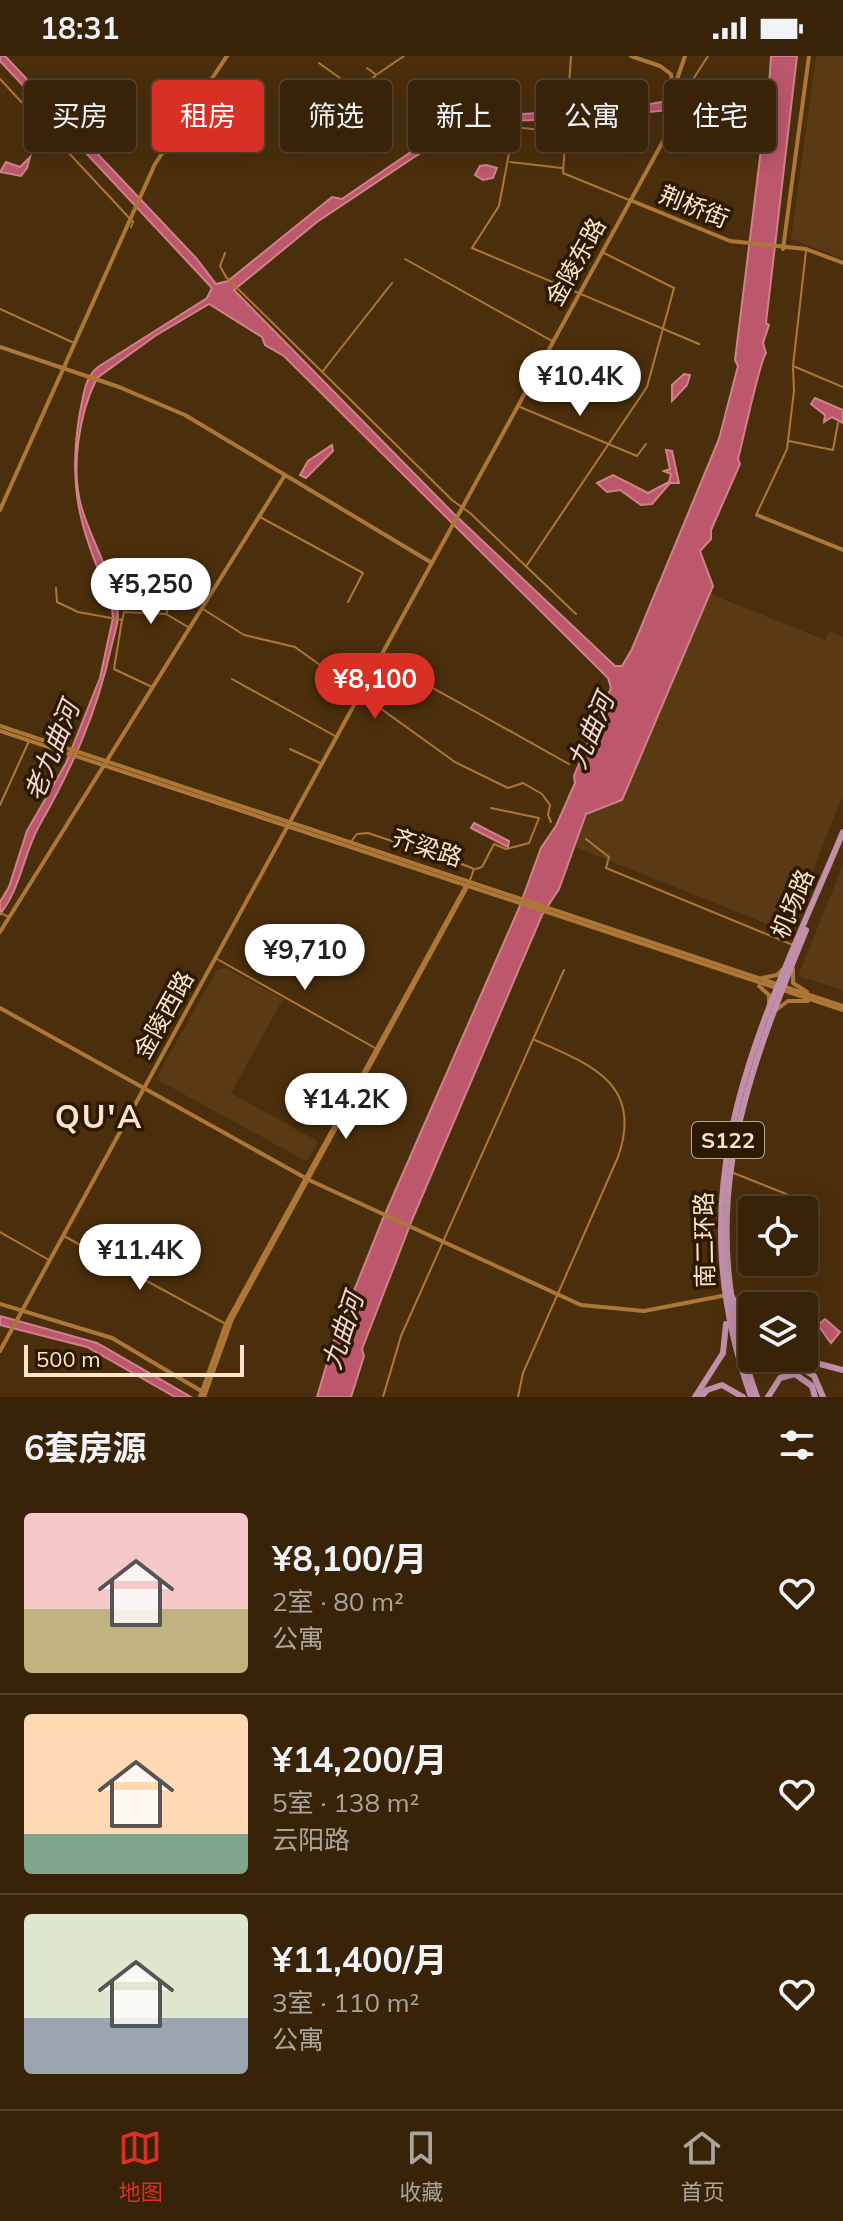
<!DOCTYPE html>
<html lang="zh">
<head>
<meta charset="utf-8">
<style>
	:root { --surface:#382309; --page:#3f2b12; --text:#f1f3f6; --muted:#aba49c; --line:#52402a; --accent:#d93025 }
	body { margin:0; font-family:Mulish,"Noto Sans SC",sans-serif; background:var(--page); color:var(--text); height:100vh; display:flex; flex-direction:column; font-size:30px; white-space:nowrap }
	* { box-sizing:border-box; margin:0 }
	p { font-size:26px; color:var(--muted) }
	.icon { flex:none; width:44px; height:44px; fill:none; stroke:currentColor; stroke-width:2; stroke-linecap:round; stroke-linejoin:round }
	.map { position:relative; height:1341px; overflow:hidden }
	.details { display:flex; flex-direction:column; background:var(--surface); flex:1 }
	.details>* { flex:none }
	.hud { position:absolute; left:24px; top:24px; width:796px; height:72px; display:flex; gap:16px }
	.tools { position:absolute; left:738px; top:1140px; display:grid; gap:16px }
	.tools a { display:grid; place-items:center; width:80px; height:80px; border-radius:8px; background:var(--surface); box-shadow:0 4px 20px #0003,0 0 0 2px var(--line); font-size:40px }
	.scale { position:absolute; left:24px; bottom:20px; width:220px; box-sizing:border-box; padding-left:8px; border:4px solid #fde5cd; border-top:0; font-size:22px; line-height:28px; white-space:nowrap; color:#fde5cd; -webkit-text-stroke:6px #2d1800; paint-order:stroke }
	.price { position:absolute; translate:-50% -68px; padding:0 18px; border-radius:28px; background:#fff; color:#222; font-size:26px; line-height:52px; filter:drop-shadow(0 2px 4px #0008) }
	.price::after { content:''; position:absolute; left:50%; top:48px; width:24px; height:18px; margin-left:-12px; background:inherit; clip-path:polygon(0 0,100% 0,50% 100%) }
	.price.active { background:var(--accent); color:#fff }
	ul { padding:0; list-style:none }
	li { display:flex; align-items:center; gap:24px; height:200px; padding:0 24px }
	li+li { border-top:2px solid var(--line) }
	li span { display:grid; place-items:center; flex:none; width:224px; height:160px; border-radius:8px; color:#555 }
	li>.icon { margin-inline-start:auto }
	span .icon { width:96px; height:96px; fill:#fffc; stroke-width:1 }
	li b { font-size:34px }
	h2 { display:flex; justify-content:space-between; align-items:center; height:96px; padding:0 24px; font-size:34px }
	.tag { padding:0 28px; border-radius:8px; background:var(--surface); box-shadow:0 4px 20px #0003,0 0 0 2px var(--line); font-size:28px; line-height:72px }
	.tag.active { background:var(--accent); color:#fff }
	.status { display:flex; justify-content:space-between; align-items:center; height:56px; padding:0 40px; background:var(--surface); direction:ltr }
	.status svg { height:22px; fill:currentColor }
	.dock { display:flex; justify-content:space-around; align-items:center; height:112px; border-top:2px solid var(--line); background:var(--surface); font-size:22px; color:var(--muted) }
	.dock a { display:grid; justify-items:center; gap:4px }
	.dock .active { color:var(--accent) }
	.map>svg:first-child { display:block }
	.built { fill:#593a14 }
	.water { fill:#bc576c; stroke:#d08289; stroke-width:2; fill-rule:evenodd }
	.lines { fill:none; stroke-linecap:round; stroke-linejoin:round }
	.street { stroke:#ad7737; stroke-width:2 }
	.secondary { stroke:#ad7737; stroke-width:4 }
	.primary { stroke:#c18faa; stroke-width:6 }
	.labels { text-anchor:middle; stroke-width:7; stroke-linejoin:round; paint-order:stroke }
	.shield { fill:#2d1800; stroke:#bfa890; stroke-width:2 }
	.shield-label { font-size:22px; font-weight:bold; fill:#fde5cd }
	.street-label { font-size:24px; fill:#fde5cd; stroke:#2d1800 }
	.water-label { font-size:26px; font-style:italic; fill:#f2d5d9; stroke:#2d1800 }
	.district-label { font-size:32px; font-weight:bold; letter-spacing:2px; fill:#fde5cd; stroke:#2d1800 }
</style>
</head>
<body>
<div class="status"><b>18:31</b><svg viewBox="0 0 49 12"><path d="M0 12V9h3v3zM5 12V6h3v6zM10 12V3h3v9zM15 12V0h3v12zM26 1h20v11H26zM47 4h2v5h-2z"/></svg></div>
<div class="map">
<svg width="843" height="1341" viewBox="0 0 843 1341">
	<rect width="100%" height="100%" fill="#4b2f0c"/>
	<g class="built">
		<polygon points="816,0 843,0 843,203 791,183"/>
		<polygon points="710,538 825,584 830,575 843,581 843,739 787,876 573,790 586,758 622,744"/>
		<polygon points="843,809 843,934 798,920"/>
		<polygon points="226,912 283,943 231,1037 319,1086 306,1105 158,1024 160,1015 217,914"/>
	</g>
	<g class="water">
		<path d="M0,0H5L196,202L216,228L228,225L332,141L342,143L449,70L470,61L627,52L702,39L763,34L769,30L771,0H797L766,267L769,269L763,287L766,297C760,304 743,384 738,403L740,408L711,474V483L700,495L713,530L622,744L586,758L559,833L542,859L412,1164L362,1293L364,1300L351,1341H317L333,1287L382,1165L519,852L541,792L556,770L575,727L574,720L611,632L608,622L284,300L265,289L262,281L209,248L155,280L97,322C79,357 70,414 82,453C92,485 111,517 117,550C120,563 114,579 111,592C97,657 71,714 39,770C23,799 21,832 0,858V846L9,831L27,775L66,707L100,622L113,562L111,544C80,475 67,430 80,356C84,338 84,323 98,311L207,242L212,232L0,5ZM758,46L766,53L735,304L738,310L719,383L632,593L622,610H615L454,458L234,234L317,166L467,66L571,63Z"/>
		<polygon points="374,38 379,40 376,52 382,61 382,73 377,79 371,70 377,63 364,51 367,42"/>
		<polygon points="30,101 27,112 21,120 0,116 6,106 20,111"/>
		<polygon points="486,109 497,112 493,122 483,124 475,119 480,110"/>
		<polygon points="684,318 690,319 687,329 672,345 672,329"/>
		<polygon points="815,342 843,354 843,367 832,361 824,366 825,359 811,348"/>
		<polygon points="332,389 333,395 306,422 300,419 308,405"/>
		<polygon points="666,394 672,395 679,427 670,427 652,448 641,449 620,434 607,436 597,427 613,419 648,437 669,426 671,418 664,415 670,413"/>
		<polygon points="474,767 509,785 508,791 471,772"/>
		<polygon points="0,1260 97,1287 191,1341 175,1341 87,1291 0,1269"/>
		<polygon points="825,1263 840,1276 831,1287 818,1269"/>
	</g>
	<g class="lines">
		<g class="street">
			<polyline points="571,0 563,117 629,144"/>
			<polyline points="319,7 358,35"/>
			<polyline points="367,12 375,18"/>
			<polyline points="0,23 133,166 131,171"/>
			<polyline points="675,36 692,25 708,0"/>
			<polyline points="565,69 557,68 550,75 514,71 499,150 472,192 699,288"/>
			<polyline points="348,76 362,61 360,48 365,42 359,36 376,19 404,0"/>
			<polyline points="510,106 562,112"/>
			<polyline points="806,195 793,310 843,331"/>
			<polyline points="225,197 220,210 226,221 452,444 470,457 576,558"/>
			<polyline points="405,203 552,285"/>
			<polyline points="0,253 72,286"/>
			<polyline points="323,315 392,227"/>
			<polyline points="520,351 637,400 646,388"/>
			<polyline points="789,385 833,394 838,367"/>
			<polyline points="757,457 787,393 794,335 793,312"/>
			<polyline points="260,461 363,517 348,546"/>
			<polyline points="527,509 647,331 674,232 604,197"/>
			<polyline points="56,532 57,546 78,556 122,564 124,556 166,558 188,571"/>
			<polyline points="203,553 244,579 295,591 455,706 508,732 523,727 542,738 550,749 548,759 551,766"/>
			<polyline points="167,557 168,523"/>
			<polyline points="122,564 114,613 152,631"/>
			<polyline points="381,603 569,708"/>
			<polyline points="232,623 335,680"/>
			<polyline points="290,693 320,707"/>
			<polyline points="0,749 29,685"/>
			<polyline points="586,783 609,801 606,812 793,889"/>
			<polyline points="350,787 357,778 368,777 467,810 474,813 470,824"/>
			<polyline points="476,813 482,811 494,788 506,793 529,787 539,762 491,752"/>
			<polyline points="0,857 9,861"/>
			<polyline points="217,903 375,992"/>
			<polyline points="731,1116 819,1151"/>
			<polyline points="0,1176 49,1204"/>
			<polyline points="64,1180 224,1267"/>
			<polyline points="383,1341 401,1280 564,914"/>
			<path d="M518,1341L523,1317L618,1101C644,1028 590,1008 535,984"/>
		</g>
		<g class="secondary">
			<polyline points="675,29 685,0"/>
			<polyline points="630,144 730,185 806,193 843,207"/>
			<polyline points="783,193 809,0"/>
			<polyline points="0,291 119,331 185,359 432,507"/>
			<polyline points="0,454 155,108 227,0"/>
			<polyline points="757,459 843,494"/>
			<polyline points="0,670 843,950"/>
			<polyline points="0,675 843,954"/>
			<polyline points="0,876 285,419"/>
			<polyline points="793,913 793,927 807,936"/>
			<polyline points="762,922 777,919 782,914"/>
			<polyline points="759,930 769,939 769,949"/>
			<polyline points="0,952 309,1124 581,1249 644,1255 727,1239"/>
			<polyline points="776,954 788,945 808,945"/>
			<polyline points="0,1248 112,1282 203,1336"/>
			<polyline points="0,1295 667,78 675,56 671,18 660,10 631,0"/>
			<polyline points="200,1341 226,1268 466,830"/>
			<polyline points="204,1341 232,1263 468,829"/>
		</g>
		<g class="primary">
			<polyline points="732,1241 752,1278"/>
			<polyline points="785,1302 814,1320 823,1341"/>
			<polyline points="797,1302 843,1314"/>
			<polyline points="695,1341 723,1297 726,1268"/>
			<polyline points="701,1341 707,1334 722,1329 743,1341"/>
			<path d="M751,1341C674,1122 760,974 843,776"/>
			<path d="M757,1341C694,1163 738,1040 806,874"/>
			<polyline points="768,1341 780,1322 795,1318 812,1330 815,1341"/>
		</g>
	</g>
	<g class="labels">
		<rect class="shield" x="692" y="1066" width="72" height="36" rx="6"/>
		<g class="shield-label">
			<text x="728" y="1092">S122</text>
		</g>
		<g class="street-label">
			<text transform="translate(694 151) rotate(22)" y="8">荆桥街</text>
			<text transform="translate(576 206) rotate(-61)" y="8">金陵东路</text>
			<text transform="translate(427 792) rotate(18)" y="8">齐梁路</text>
			<text transform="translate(793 848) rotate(-67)" y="8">机场路</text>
			<text transform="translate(164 959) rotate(-61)" y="8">金陵西路</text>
			<text transform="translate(705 1184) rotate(-91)" y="8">南二环路</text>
		</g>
		<g class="water-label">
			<text transform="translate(591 675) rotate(-67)" y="9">九曲河</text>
			<text transform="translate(52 695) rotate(-68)" y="9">老九曲河</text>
			<text transform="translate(343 1275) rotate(-72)" y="9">九曲河</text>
		</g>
		<g class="district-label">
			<text x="99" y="1072">QU'A</text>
		</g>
	</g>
</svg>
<div class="tools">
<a><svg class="icon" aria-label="locate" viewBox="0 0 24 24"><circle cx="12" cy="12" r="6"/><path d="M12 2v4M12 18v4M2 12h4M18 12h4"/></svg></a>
<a><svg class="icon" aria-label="layers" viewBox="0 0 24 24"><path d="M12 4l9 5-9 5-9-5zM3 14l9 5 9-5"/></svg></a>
</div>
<div class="scale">500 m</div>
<b class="price" style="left:580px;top:362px">¥10.4K</b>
<b class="price" style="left:151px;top:570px">¥5,250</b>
<b class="price active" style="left:375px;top:665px">¥8,100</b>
<b class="price" style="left:305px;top:936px">¥9,710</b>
<b class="price" style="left:346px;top:1085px">¥14.2K</b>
<b class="price" style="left:140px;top:1236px">¥11.4K</b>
<div class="hud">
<a class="tag">买房</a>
<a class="tag active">租房</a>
<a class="tag">筛选</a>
<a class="tag">新上</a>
<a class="tag">公寓</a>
<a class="tag">住宅</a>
</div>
</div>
<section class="details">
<h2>6套房源<svg class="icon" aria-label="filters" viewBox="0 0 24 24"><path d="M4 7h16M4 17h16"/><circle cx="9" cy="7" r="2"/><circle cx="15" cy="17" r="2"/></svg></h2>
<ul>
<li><span style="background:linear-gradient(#f6c9c9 60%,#c2b280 0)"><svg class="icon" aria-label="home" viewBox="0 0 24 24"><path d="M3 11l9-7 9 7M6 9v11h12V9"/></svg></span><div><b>¥8,100/月</b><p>2室 · 80 m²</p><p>公寓</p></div><svg class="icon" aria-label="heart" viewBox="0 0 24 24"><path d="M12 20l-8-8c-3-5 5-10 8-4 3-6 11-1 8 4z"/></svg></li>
<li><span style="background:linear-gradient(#ffd9b3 75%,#7fa58c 0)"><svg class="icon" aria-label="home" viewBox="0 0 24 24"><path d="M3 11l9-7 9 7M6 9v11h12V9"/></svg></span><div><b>¥14,200/月</b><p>5室 · 138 m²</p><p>云阳路</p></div><svg class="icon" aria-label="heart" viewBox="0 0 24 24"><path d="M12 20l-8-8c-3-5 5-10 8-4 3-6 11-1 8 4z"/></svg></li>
<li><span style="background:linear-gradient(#dfe7d0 65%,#9aa5b1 0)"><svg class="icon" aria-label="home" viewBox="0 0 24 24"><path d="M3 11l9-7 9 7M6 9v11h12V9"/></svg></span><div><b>¥11,400/月</b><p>3室 · 110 m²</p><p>公寓</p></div><svg class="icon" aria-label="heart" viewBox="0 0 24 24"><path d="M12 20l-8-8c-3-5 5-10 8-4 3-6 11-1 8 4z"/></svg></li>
</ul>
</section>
<nav class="dock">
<a class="active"><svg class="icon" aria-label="map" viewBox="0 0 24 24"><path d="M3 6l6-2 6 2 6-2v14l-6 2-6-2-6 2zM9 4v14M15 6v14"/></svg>地图</a>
<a><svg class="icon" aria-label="saved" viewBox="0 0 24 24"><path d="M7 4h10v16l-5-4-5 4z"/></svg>收藏</a>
<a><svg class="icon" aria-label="home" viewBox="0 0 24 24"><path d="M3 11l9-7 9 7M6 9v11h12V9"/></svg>首页</a>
</nav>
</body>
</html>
